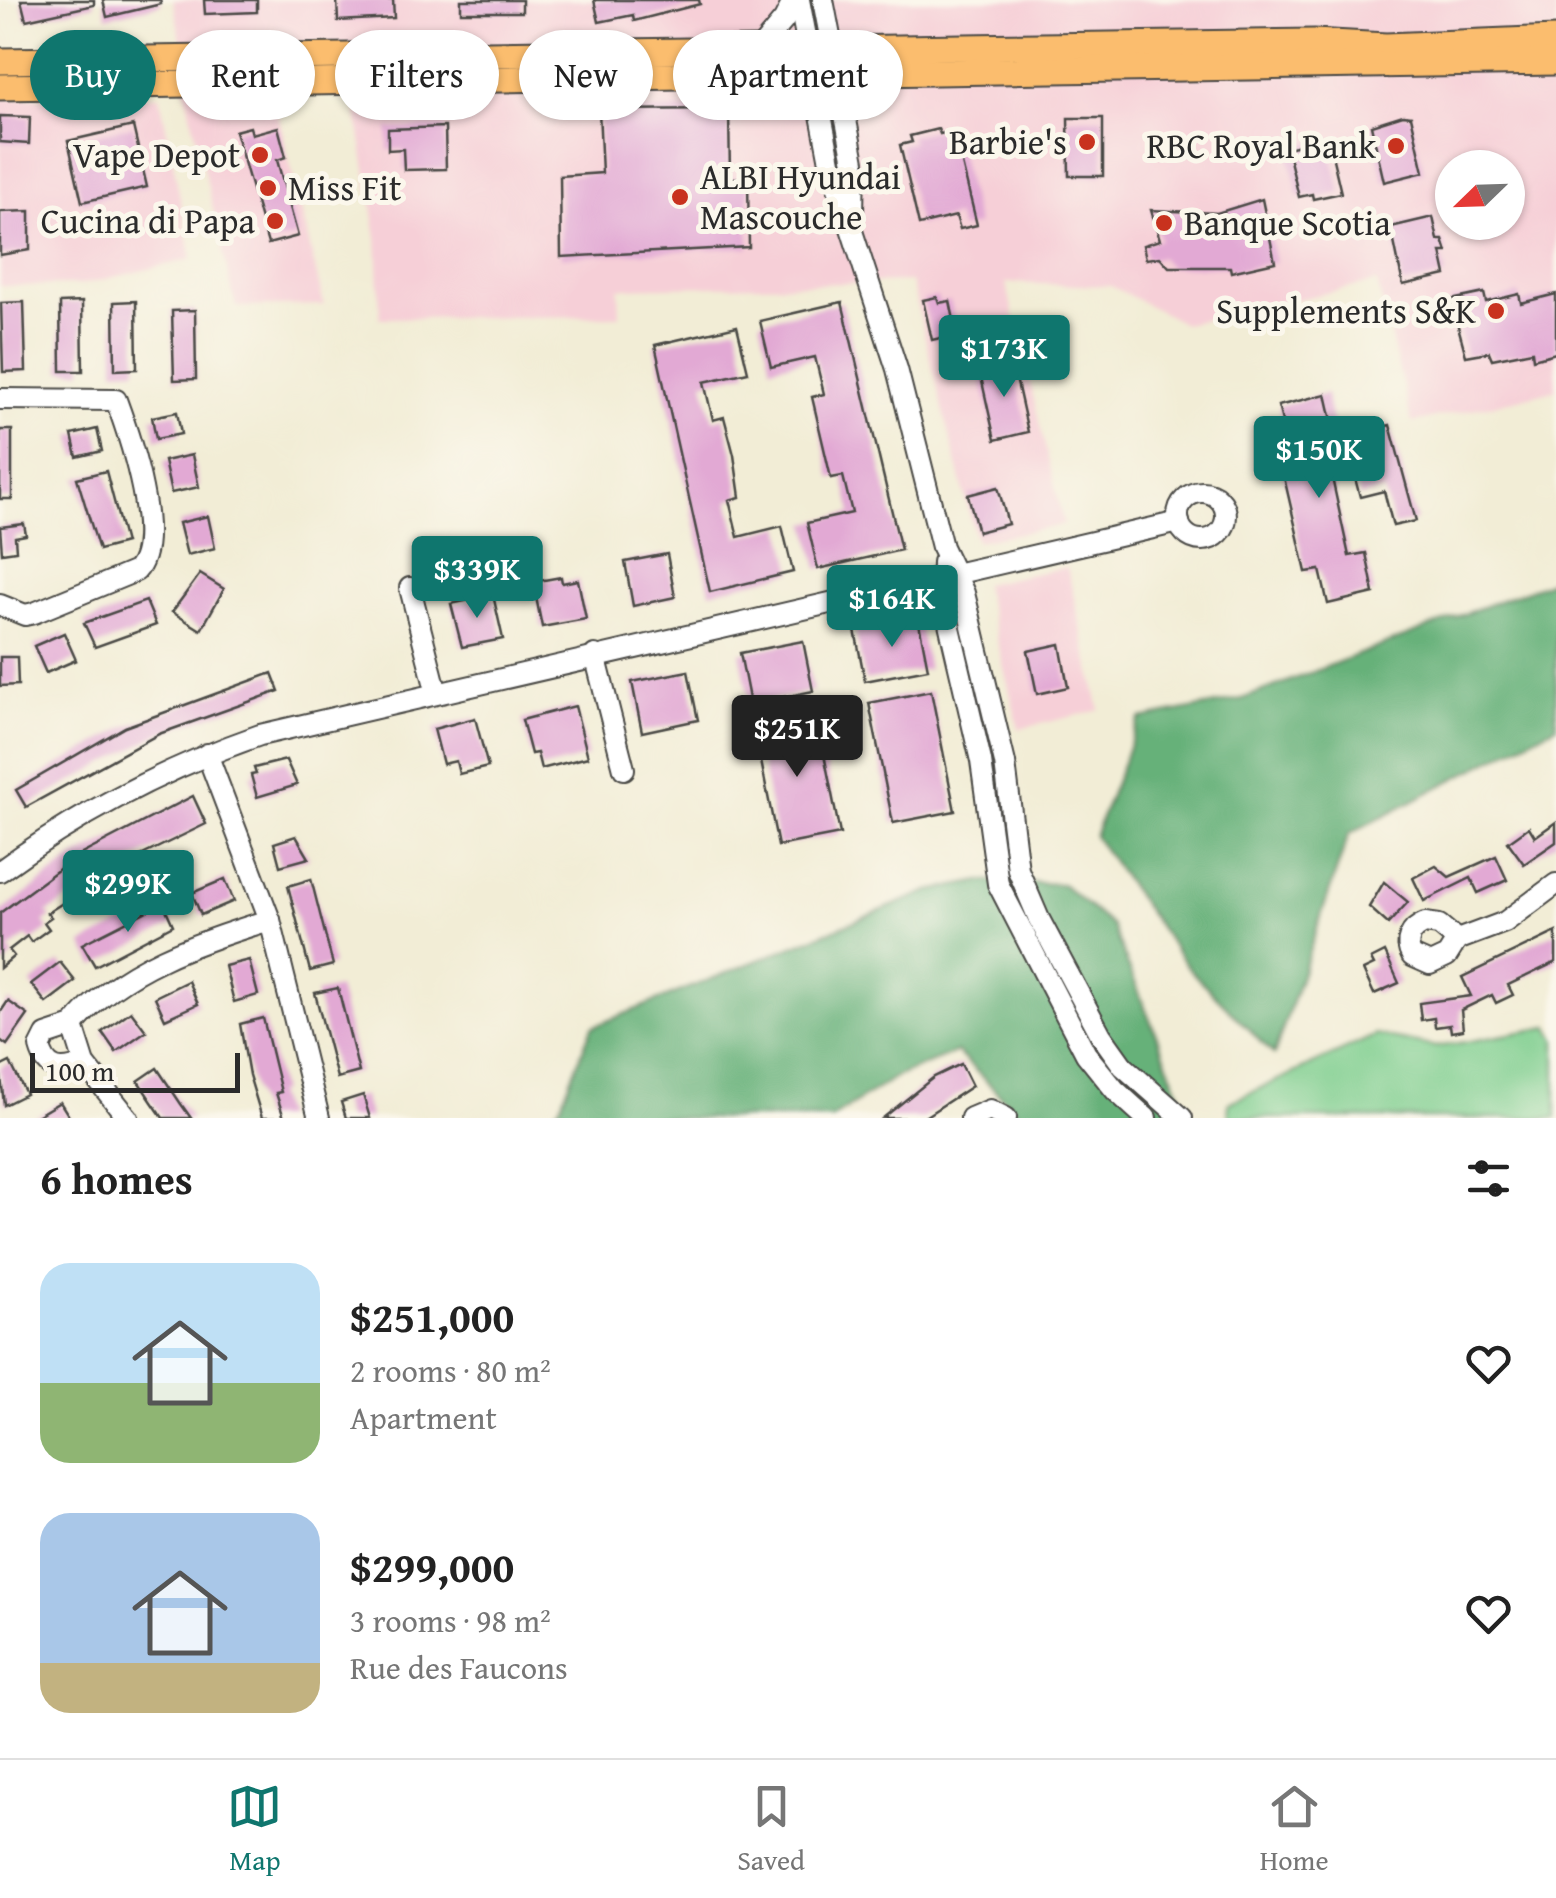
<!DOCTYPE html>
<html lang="en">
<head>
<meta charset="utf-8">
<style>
	:root { --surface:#fff; --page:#f2f2f2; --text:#222; --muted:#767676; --line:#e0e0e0; --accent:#0f766e }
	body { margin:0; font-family:"Gentium Book Plus",serif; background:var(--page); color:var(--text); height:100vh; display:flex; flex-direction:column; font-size:38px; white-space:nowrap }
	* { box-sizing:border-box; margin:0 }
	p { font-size:32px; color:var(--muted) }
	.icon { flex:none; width:55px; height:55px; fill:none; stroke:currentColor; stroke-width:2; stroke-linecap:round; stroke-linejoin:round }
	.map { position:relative; height:1118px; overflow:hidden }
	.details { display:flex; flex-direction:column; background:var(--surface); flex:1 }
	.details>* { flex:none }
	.guide { position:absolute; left:30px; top:30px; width:1000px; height:90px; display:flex; gap:20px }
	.needle { width:65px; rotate:247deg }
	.buttons { position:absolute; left:1435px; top:150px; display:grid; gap:20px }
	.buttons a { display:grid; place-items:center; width:90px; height:90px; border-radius:50%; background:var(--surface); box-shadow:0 2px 8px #0004; font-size:50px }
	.scale { position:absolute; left:30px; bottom:25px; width:210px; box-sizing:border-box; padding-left:10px; border:5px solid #2b2b2b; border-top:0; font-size:28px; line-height:35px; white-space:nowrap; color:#2b2b2b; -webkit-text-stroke:8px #fbf7ec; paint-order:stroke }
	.price { position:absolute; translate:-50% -85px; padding:0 22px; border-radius:10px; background:var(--accent); color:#fff; font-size:32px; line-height:65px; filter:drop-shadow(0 2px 5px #0008) }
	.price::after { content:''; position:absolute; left:50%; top:60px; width:30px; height:22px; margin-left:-15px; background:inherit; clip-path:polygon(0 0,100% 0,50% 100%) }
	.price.active { background:#222; color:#fff }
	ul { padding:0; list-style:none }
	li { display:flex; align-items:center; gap:30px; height:250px; padding:0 40px }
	li span { display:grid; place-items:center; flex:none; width:280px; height:200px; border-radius:30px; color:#555 }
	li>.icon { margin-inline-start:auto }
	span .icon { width:120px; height:120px; fill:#fffc; stroke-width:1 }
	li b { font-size:42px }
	h2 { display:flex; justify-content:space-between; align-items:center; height:120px; padding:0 40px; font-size:42px }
	.pill { padding:0 35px; border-radius:45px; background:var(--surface); box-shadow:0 2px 8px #0004; font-size:35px; line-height:90px }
	.pill.active { background:var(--accent); color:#fff }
	.dock { display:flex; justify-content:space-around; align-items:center; height:140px; border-top:2px solid var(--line); background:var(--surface); font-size:28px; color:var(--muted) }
	.dock a { display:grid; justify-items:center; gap:5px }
	.dock .active { color:var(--accent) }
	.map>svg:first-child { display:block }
	.built { fill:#f6cfd7; fill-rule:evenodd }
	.green { fill:#7ece8e; stroke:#547c5c; stroke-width:2.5 }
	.forest { fill:#66b179; stroke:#486e52; stroke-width:2.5 }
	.building { fill:#e2a9d4 }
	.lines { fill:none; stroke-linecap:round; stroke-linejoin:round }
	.minor-casing { stroke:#494845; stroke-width:24 }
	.major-casing { stroke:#494845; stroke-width:29 }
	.minor { stroke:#fff; stroke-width:20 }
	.major { stroke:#fbbd6e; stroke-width:25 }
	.poi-dot { fill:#c8321e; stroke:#fbf7ec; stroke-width:4 }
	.labels { text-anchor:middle; stroke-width:10; stroke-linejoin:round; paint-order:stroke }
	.poi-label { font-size:35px; fill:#2b2b2b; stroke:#fbf7ec; text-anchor:end }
</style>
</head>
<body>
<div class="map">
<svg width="1556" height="1118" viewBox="0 0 1556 1118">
	<rect width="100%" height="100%" fill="#fbf7ec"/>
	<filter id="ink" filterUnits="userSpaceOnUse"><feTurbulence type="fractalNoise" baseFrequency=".01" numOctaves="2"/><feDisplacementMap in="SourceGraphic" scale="20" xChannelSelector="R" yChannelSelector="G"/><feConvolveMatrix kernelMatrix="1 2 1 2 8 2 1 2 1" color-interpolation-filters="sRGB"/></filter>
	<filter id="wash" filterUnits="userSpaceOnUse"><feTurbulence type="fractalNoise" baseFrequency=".0048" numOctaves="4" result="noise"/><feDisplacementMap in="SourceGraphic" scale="40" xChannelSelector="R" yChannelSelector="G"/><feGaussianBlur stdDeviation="2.25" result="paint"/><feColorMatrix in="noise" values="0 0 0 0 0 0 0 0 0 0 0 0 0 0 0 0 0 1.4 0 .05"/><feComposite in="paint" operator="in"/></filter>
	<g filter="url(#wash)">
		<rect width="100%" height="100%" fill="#f2edd6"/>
		<g class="built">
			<path d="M173,0H1556V390L1412,423L1377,282L1184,324L1111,286L1006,283L1064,525L976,541L911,282L619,288L620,316L380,318L377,238L348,59L183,51ZM1452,168H1508V222H1452Z"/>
			<polygon points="178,60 265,60 324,305 236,307"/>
			<polygon points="160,96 192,259 80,285 0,286 0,98"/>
			<polygon points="1067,567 1100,710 1019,729 983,584"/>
		</g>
		<polygon class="green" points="1549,1027 1556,1039 1556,1118 1229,1118 1228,1103 1376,1035 1437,1047"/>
		<g class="forest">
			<polygon points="1556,579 1556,726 1349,834 1274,1055 1189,969 1094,836 1140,719 1242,699"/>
			<polygon points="981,881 1062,884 1112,926 1190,1118 1023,1118 957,1052 895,1077 832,1118 549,1118 561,1104 592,1027 929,891"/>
		</g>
		<g id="blocks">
			<g class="building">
				<polygon points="21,0 94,0 94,5 26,20"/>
				<polygon points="103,0 160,0 161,4 107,17"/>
				<polygon points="204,0 257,0 257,12 205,14"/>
				<polygon points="337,0 393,0 394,18 338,21"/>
				<rect x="461" y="0" width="61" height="12"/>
				<polygon points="594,0 699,0 700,4 634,21 633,15 599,22"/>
				<polygon points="729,109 730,178 748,178 749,247 561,257 560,176 602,173 599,110"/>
				<polygon points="1403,115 1411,116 1424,172 1384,182 1371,125"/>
				<polygon points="0,116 30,117 29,144 0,142"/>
				<polygon points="1068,118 1103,118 1103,176 1069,176"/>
				<polygon points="133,126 147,187 82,202 68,141"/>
				<polygon points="250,127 252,134 278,127 286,157 277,160 298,236 268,244 235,131"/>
				<polygon points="445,127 446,169 404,170 403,149 388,150 388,129"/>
				<polygon points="938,129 940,134 954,131 977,225 960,229 956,216 919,225 900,145 912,142 910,136"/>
				<polygon points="1328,138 1341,193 1313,199 1312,194 1299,197 1287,148"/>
				<polygon points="1262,199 1275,262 1231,272 1230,267 1169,267 1160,257 1146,259 1143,245 1160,240 1151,210 1217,213"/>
				<polygon points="30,211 30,250 0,255 0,212"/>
				<polygon points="1433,217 1438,240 1443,240 1447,252 1441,252 1446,275 1403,285 1391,227"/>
				<polygon points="1484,293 1486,302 1519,294 1521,303 1556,294 1556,353 1533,359 1532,351 1492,359 1489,352 1466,356 1451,300"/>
				<polygon points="937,297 939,303 950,301 957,334 932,340 923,300"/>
				<polygon points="136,301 137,369 115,370 114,302"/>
				<polygon points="24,302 26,371 3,372 1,303"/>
				<polygon points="82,302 83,371 61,371 60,303"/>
				<polygon points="842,302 901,550 818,569 807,523 852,513 843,476 831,478 812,397 824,394 815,357 771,367 760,321"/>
				<polygon points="195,310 196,379 174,380 172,311"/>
				<polygon points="737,326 748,372 704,382 713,420 724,417 734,455 740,497 729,500 738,537 782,526 793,572 710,592 655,345"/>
				<polygon points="1012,360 1028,432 995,440 979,368"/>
				<polygon points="1326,394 1336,438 1324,441 1349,556 1366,553 1374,593 1328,604 1320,570 1306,572 1277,447 1288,444 1278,406"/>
				<polygon points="177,412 181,434 156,439 152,417"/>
				<polygon points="1390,425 1416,521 1393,526 1384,491 1360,497 1352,467 1379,460 1371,430"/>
				<polygon points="97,429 102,451 77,457 72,435"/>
				<rect x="0" y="430" width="12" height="69"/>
				<polygon points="192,455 199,487 171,493 164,461"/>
				<polygon points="106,471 125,543 99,550 77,478"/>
				<polygon points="998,487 1008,524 978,532 968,495"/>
				<polygon points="208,516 215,548 187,555 179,523"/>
				<polygon points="24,524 26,535 15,537 16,551 2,553 0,527"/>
				<polygon points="667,554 675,597 633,606 625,562"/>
				<polygon points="200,574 224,589 201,630 172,612"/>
				<polygon points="561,577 562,583 578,580 586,619 542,627 533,582"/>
				<polygon points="493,595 503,639 462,647 451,604"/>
				<polygon points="146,601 156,625 95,647 84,623"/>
				<polygon points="918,618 928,669 865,681 855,630"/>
				<polygon points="64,633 76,660 46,673 34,646"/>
				<polygon points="803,641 813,691 750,704 740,653"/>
				<polygon points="1060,644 1068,687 1037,694 1028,651"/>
				<polygon points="0,657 17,657 18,685 0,686"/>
				<polygon points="688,671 698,720 642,732 632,682"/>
				<polygon points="272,673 279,691 159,734 26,807 16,790 125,727"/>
				<polygon points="931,691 955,811 893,823 869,703"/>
				<polygon points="575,706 588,757 541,769 537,753 531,754 522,720"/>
				<polygon points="816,714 840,834 778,846 754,726"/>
				<polygon points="475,718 488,767 459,774 456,761 443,764 434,729"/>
				<polygon points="286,760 297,785 257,797 251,775 256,774 254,768"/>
				<polygon points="193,796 206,824 124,864 47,913 51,917 44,922 49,929 31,942 27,936 9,950 14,956 0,968 0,913 74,858"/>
				<polygon points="1556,822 1556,842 1524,864 1508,842 1529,827 1535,837"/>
				<polygon points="296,836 309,858 280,866 274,843"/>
				<polygon points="1496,856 1507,880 1478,893 1471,878 1424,901 1413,878 1436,866 1449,877"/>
				<polygon points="225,879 234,901 201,915 192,893"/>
				<polygon points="311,879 333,965 310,971 288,886"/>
				<polygon points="1384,882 1408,902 1388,924 1369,907"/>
				<polygon points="163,903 173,925 95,966 82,944"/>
				<polygon points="1556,932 1556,962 1508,985 1513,995 1496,1003 1492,995 1461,1010 1463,1030 1451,1032 1450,1025 1435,1027 1434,1018 1421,1020 1419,1003 1471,996 1462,977"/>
				<polygon points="1385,952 1399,983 1374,994 1363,970 1374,965 1371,959"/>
				<polygon points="249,960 258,995 234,1002 225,966"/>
				<polygon points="60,962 75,981 46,1003 31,984"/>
				<polygon points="188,981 198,1004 165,1019 155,997"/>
				<polygon points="338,988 359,1072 337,1078 315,993"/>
				<polygon points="8,1001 28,1015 7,1045 0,1040 0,1013"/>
				<polygon points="131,1011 146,1031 116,1052 102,1032"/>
				<polygon points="263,1018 281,1092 276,1093 284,1118 262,1118 249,1075 240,1024"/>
				<polygon points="10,1062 26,1094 4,1105 0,1067"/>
				<polygon points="961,1064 972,1086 923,1118 883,1118 934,1077"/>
				<polygon points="157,1068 181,1104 191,1118 163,1118 152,1102 138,1081"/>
				<polygon points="363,1095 370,1118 346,1118 341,1102"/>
				<polygon points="60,1102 70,1118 33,1118"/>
			</g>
		</g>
	</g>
	<g filter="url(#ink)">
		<use href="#blocks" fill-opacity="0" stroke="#494845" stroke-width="2.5"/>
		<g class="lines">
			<g class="minor-casing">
				<g id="minor">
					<polyline points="799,0 831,167 897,369 942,547 964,593 1005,763 1018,870 1039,919 1101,1035 1123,1066 1182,1118"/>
					<polyline points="823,0 854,162 853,215"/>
					<polyline points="758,51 784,20 794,0"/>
					<path d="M0,399L116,400C130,438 165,541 136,571L34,613L25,615L0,605"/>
					<circle cx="1202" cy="516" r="24"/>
					<polyline points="943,562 942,593 981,761 998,884 1086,1054 1115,1090 1146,1118"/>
					<polyline points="410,588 436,690"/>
					<polyline points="595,655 624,769"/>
					<polyline points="207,754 270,920 319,1118"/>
					<path d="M0,871C81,812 166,768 260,735L1179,522"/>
					<path d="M1425,923L1439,925L1457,940L1447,956L1430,964L1412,956C1404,942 1410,929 1425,923Z"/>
					<polyline points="1457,940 1505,922 1556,884"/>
					<path d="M73,1026L46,1035L40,1047C47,1073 62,1072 85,1064"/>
					<path d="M128,1118L85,1064L73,1026C116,969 204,940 270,920"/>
					<polyline points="971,1118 990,1110 1006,1118"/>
				</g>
			</g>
			<g class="major-casing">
				<g id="major">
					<polyline points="0,61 1314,42 1386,46 1556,39"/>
					<polyline points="0,87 1556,62"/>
				</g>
			</g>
			<use href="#minor" class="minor"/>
			<use href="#major" class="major"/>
		</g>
	</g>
	<g class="poi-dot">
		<circle cx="1087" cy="142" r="10"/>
		<circle cx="1396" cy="146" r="10"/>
		<circle cx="260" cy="155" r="10"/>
		<circle cx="268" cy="188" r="10"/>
		<circle cx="680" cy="197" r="10"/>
		<circle cx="275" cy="221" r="10"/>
		<circle cx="1164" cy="223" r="10"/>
		<circle cx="1496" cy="311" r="10"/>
	</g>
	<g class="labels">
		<g class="poi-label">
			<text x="1067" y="154">Barbie's</text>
			<text x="1376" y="158">RBC Royal Bank</text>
			<text x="240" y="167">Vape Depot</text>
			<text x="700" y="189" text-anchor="start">ALBI Hyundai<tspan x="700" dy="40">Mascouche</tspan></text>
			<text x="288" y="200" text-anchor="start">Miss Fit</text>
			<text x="255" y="233">Cucina di Papa</text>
			<text x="1184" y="235" text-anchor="start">Banque Scotia</text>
			<text x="1476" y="323">Supplements S&amp;K</text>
		</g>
	</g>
</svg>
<div class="buttons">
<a><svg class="needle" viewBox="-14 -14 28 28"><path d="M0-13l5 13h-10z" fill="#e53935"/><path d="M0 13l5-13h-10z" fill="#767676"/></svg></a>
</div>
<div class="scale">100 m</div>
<b class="price" style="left:1004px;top:400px">$173K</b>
<b class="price" style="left:1319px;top:501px">$150K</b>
<b class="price" style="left:477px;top:621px">$339K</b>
<b class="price" style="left:892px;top:650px">$164K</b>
<b class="price active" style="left:797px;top:780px">$251K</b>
<b class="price" style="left:128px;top:935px">$299K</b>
<div class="guide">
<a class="pill active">Buy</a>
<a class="pill">Rent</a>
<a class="pill">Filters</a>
<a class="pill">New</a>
<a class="pill">Apartment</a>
</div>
</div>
<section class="details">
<h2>6 homes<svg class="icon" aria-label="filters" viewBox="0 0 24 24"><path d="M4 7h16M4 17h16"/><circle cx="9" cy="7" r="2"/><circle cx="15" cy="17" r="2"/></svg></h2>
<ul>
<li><span style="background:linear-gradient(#bfe0f5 60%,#8fb573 0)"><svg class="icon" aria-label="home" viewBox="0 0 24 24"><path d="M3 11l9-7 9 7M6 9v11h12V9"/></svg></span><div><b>$251,000</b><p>2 rooms · 80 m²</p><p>Apartment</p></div><svg class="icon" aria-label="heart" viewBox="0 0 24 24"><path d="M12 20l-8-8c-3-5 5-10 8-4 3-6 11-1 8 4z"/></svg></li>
<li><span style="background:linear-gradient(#a9c7e8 75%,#c2b280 0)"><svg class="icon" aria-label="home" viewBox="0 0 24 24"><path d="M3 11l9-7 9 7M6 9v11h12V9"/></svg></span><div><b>$299,000</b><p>3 rooms · 98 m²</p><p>Rue des Faucons</p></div><svg class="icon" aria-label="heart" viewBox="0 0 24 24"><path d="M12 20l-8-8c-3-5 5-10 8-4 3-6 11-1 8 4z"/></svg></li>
</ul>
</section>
<nav class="dock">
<a class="active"><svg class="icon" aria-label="map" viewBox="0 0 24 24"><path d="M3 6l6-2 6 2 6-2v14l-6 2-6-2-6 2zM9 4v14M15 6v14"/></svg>Map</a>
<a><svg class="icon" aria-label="saved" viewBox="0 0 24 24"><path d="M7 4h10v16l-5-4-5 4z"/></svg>Saved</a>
<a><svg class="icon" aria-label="home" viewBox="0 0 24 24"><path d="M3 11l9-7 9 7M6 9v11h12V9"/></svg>Home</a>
</nav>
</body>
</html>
